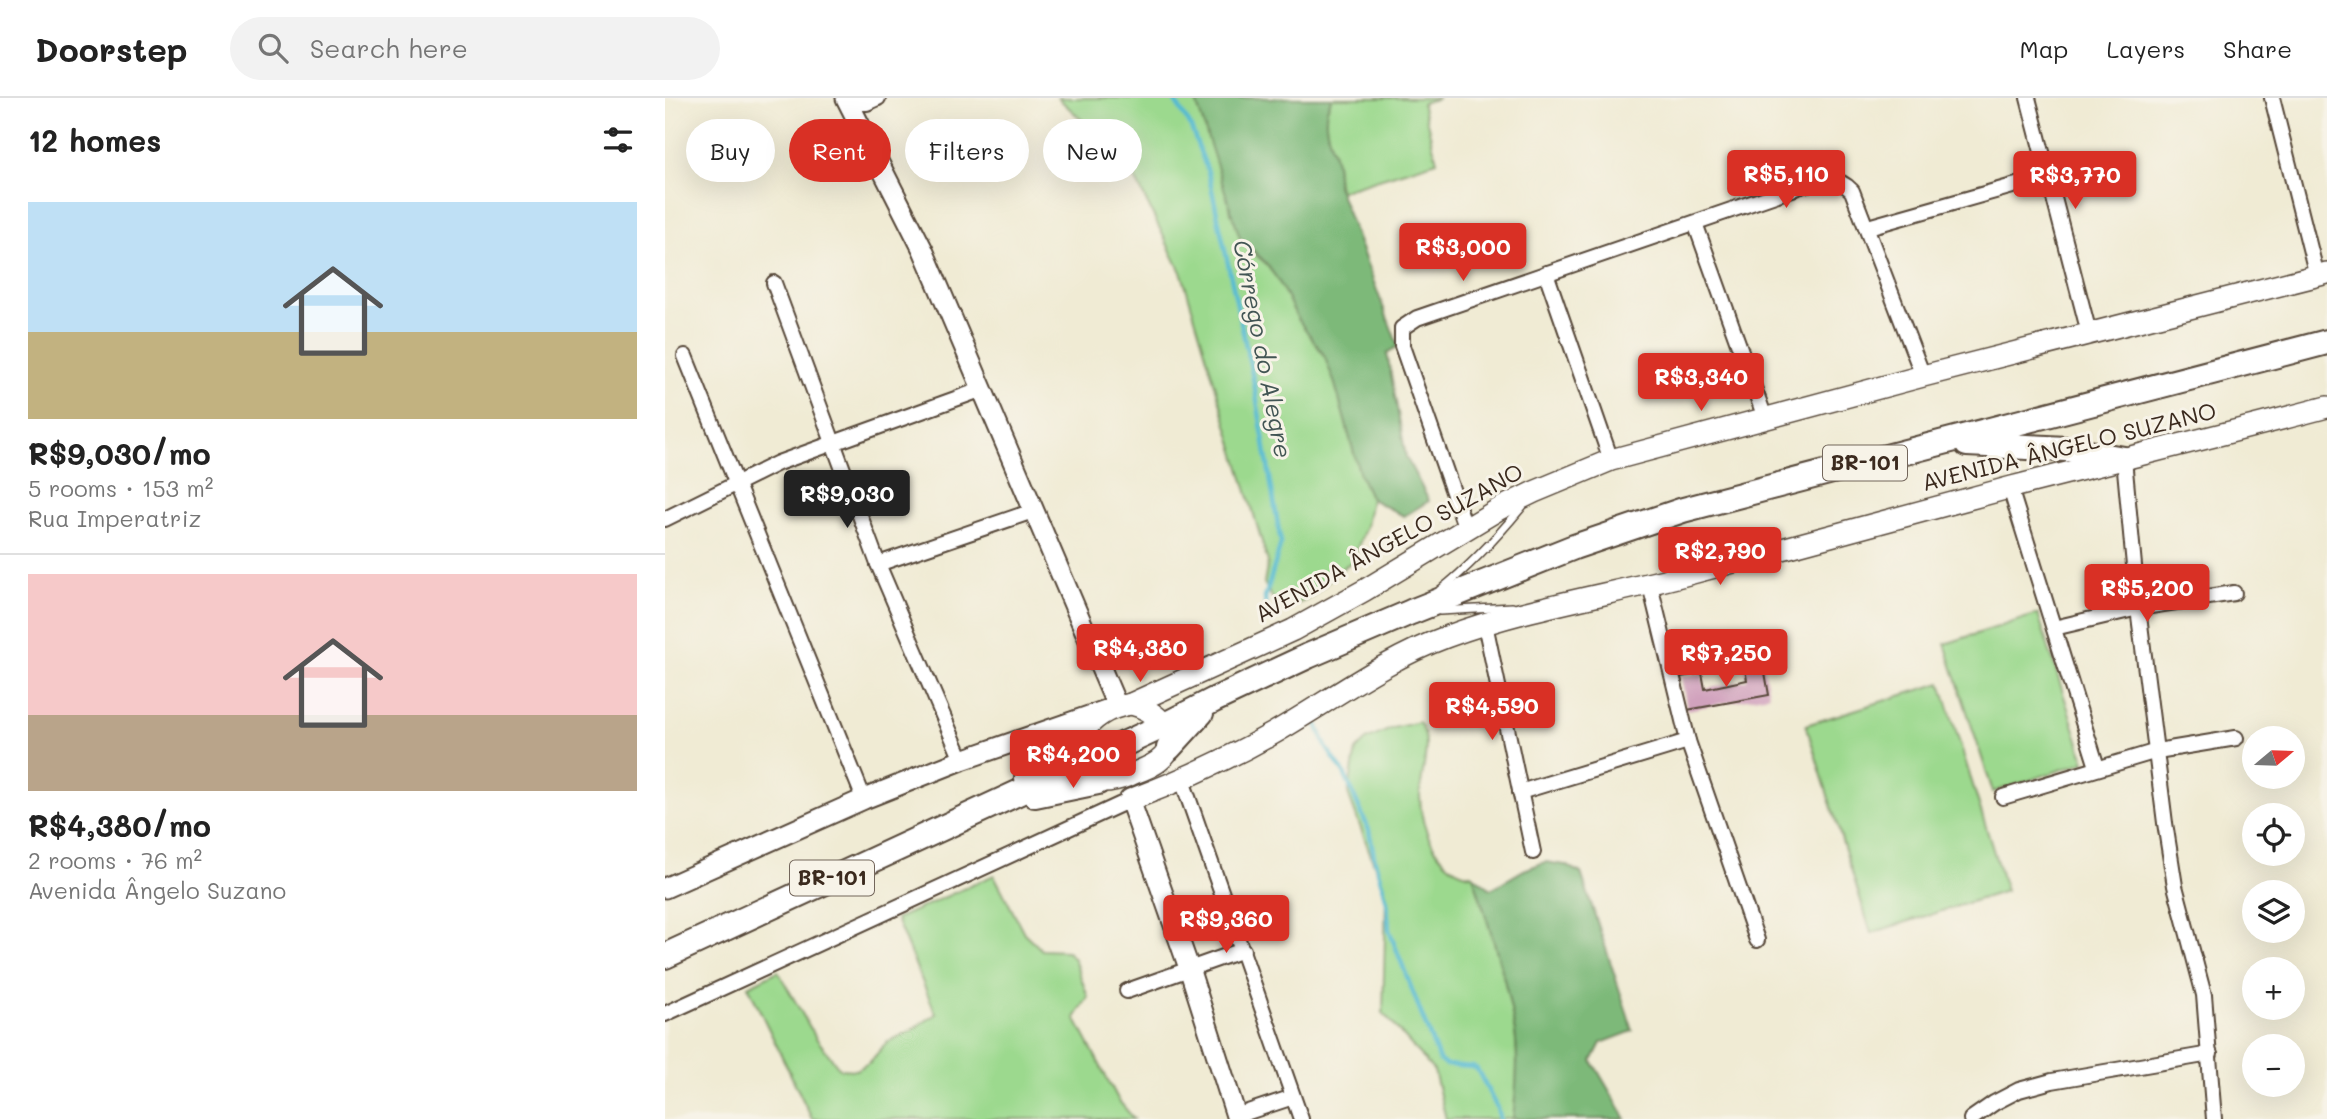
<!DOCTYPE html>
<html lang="en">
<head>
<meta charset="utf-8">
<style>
	:root { --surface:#fff; --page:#f2f2f2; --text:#222; --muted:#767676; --line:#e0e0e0; --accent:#d93025 }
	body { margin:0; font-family:Mali,sans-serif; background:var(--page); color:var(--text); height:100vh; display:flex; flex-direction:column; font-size:26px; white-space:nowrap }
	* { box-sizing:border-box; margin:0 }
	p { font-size:23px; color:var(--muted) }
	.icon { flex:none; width:38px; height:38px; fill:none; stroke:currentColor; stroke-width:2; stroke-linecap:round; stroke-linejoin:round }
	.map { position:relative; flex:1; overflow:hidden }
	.panel { display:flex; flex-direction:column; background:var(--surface); width:665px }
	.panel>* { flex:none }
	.top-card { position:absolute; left:21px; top:21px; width:665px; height:63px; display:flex; gap:14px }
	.needle { width:46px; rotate:71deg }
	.fabs { position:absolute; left:1577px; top:628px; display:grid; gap:14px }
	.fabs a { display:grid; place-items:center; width:63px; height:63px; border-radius:50%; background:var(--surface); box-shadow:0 7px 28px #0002; font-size:35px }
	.price { position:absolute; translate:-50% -60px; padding:0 16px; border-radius:7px; background:var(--accent); color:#fff; font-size:23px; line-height:46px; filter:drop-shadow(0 2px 4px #0008) }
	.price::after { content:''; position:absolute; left:50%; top:42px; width:21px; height:16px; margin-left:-10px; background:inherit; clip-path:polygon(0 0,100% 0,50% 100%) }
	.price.selected { background:#222; color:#fff }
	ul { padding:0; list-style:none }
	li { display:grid; align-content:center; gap:14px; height:371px; padding:0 28px }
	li+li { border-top:2px solid var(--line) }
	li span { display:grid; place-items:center; height:217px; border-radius:0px; color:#555 }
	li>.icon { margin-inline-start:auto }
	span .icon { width:126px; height:126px; fill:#fffc; stroke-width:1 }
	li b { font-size:30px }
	h2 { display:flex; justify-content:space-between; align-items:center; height:84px; padding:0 28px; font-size:30px }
	.tag { padding:0 24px; border-radius:32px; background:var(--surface); box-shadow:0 7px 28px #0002; font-size:24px; line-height:63px }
	.tag.selected { background:var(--accent); color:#fff }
	header { display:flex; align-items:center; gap:42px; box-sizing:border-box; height:98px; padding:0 35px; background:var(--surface); border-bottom:2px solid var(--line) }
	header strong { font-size:33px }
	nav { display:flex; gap:38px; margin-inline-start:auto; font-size:24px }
	.search { width:490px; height:63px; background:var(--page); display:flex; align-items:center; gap:18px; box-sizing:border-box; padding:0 24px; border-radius:38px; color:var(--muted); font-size:26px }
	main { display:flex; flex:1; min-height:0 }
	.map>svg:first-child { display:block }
	.green { fill:#9cd98e; stroke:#6c8256; stroke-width:2 }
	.forest { fill:#7db979; stroke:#5c724c; stroke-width:2 }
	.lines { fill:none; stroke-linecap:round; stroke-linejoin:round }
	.stream { stroke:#53bad1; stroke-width:4.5 }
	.building { fill:#d1a2bd }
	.service-casing { stroke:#564739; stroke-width:10 }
	.minor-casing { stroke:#564739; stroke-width:18 }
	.tertiary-casing { stroke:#564739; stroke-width:23 }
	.secondary-casing { stroke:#564739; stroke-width:24 }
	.trunk-casing { stroke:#564739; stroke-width:28 }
	.service { stroke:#fff; stroke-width:7 }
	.minor { stroke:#fff; stroke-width:14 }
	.tertiary { stroke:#fff; stroke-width:19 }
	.secondary { stroke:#fff; stroke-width:21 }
	.trunk { stroke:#fff; stroke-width:24 }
	.labels { text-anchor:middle; stroke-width:6; stroke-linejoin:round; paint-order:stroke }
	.shield { fill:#f7f3e8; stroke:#73665b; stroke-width:2 }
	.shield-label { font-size:21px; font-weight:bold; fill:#3b2a1e }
	.street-label { font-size:23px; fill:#3b2a1e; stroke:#f7f3e8 }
	.water-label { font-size:24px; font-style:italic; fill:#425554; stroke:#f7f3e8 }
</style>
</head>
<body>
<header>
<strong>Doorstep</strong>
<div class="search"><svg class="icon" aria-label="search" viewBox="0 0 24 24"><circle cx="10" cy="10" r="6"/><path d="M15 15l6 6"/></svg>Search here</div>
<nav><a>Map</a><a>Layers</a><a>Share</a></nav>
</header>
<main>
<section class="panel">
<h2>12 homes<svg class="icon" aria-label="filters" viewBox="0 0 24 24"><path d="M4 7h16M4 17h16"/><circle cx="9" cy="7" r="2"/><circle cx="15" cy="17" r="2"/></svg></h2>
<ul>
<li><span style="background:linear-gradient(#bfe0f5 60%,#c2b280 0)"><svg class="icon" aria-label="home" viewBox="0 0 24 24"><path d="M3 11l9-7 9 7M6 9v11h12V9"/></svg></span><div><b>R$9,030/mo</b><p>5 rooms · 153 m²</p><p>Rua Imperatriz</p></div></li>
<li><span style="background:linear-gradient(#f6c9c9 65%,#b9a48a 0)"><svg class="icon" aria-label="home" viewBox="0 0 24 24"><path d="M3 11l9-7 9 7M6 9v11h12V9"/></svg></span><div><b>R$4,380/mo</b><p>2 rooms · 76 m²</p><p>Avenida Ângelo Suzano</p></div></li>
</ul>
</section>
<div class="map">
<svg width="1662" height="1021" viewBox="0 0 1662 1021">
	<rect width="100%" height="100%" fill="#f7f3e8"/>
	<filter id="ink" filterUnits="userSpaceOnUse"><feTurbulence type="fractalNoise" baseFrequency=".0143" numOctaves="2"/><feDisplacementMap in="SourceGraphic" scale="14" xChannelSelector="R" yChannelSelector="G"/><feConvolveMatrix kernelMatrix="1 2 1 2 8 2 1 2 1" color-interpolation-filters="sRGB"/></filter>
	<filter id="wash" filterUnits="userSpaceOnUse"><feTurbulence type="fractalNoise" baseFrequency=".00686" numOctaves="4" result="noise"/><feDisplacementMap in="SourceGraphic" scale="28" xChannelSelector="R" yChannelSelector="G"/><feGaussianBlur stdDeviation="1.57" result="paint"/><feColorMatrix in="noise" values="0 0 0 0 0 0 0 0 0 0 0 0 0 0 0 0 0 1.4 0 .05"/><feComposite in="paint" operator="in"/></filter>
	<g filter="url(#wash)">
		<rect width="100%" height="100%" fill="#f0ebd4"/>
		<g class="green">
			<path d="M393,0H530L565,106L566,115L584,151L599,164L613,182L633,221L659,257L670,286L695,377L706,401L701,428L687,464C657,479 650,515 610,504L599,485L603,464L517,176L471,82L460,52L452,54Z"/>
			<path d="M667,0H774L757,5L772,63L675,93C671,84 673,75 671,65C666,41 653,24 667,0Z"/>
			<polygon points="1373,516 1420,664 1328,694 1280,546"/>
			<polygon points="1276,585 1341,793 1206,835 1141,627"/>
			<path d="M754,624C769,643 755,676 755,698C755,730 773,773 808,777C824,828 842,881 850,934C854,962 851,993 848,1021H781L769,973L718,915L721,798L683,696L691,652L701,642L728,630Z"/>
			<polygon points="329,777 359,835 377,852 402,853 409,861 423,899 410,920 454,1003 469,1021 147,1021 83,888 113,873 151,940 175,971 191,972 205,964 222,944 242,935 271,916 231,821"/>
		</g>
		<g class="forest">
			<path d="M530,0H667C653,23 666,41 671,65C672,72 672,80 672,87L733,248L722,255L741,359L764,403L739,418L706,401L695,377L670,286L659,257L633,221L613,182L600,164L575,140Z"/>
			<path d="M880,764L900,767L916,775L968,933L936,945L927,963L961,1021H848C851,993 854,962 850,934C842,881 824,828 808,777L826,791L859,772Z"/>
		</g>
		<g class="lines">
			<g class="stream">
				<polyline points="508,0 525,27 543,74 589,285 616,445 600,500 601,515"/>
				<polyline points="652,626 661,649 679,675 704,732 710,763 722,803 724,832 774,962 780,967 808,969 812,971 832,1010 835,1021"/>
			</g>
		</g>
		<g id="blocks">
			<polygon class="building" points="1098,563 1104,597 1022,612 1016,579 1037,575 1040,591 1082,582 1079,566"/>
		</g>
	</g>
	<g filter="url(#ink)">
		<use href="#blocks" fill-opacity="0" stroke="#564739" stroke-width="2"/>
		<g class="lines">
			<g class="service-casing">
				<g id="service">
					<path d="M775,492C806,468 832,439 857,409"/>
					<polyline points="775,513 847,509"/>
				</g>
			</g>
			<g class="minor-casing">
				<g id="minor">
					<polyline points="1363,0 1424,235"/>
					<polyline points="1607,0 1652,178"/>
					<polyline points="183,5 202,5 213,0"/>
					<polyline points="1030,125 1100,320"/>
					<polyline points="1203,129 1383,78"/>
					<polyline points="881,175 946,362"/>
					<polyline points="109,185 213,466 297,662"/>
					<polyline points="20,258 199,701"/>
					<polyline points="1459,361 1473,510 1500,725 1510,788 1539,897 1549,1021"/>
					<polyline points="1345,390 1432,669"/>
					<polyline points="0,421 113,365 318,291"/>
					<path d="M801,431L737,248V230L752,220L1139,87C1160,81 1171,77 1187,93L1258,278"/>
					<polyline points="213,466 368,413"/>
					<polyline points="985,487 1023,643 1092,842"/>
					<polyline points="820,526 868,754"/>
					<polyline points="1389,530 1473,510 1569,495"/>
					<polyline points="517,682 636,1021"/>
					<polyline points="855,694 1023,643"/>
					<polyline points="1338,699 1492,653 1571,640"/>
					<polyline points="462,893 578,852"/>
					<polyline points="0,916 465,702"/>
					<polyline points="571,1018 628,999"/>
					<polyline points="1306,1021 1329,1005 1354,992 1387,983 1545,956"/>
				</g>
			</g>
			<g class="tertiary-casing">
				<g id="tertiary">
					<polyline points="181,0 258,152 452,608"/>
					<polyline points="465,702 524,870 572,1021"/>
					<polyline points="0,790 199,701 297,662 441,612"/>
				</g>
			</g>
			<g class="secondary-casing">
				<g id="secondary">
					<polyline points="466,606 628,532 700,492 834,411 869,394 946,362 1258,278 1662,175"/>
					<path d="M466,606C487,610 520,636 498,659C490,668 476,672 465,677C424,693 414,678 414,638C429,619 442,610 466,606Z"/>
					<path d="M465,702C515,683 563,661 609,635C666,602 719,562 781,539C861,509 945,497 1027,475C1134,447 1241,417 1347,389C1452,362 1557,337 1662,309"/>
				</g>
			</g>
			<g class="trunk-casing">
				<g id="trunk">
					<polyline points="1302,346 1401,351 1459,361"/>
					<polyline points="504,650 536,615"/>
					<polyline points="362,680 414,638"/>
					<polyline points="370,697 433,684"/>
					<polyline points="0,858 500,627 549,602 643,558 746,514 909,449 1018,412 1662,244"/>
				</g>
			</g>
			<use href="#service" class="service"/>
			<use href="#minor" class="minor"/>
			<use href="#tertiary" class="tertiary"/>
			<use href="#secondary" class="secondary"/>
			<use href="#trunk" class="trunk"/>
		</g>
	</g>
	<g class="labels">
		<g class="shield">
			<rect x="1158" y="347.5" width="84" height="35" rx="5"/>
			<rect x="125" y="762.5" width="84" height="35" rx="5"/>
		</g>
		<g class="shield-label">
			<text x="1200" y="372">BR-101</text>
			<text x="167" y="787">BR-101</text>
		</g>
		<g class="street-label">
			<text transform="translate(1404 349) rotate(-14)" y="8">AVENIDA ÂNGELO SUZANO</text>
			<text transform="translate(724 445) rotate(-29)" y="8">AVENIDA ÂNGELO SUZANO</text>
		</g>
		<g class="water-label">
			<text transform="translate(597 251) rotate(79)" y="8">Córrego do Alegre</text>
		</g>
	</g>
</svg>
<div class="fabs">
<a><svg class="needle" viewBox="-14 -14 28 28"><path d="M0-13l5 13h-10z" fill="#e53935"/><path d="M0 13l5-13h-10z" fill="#767676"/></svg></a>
<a><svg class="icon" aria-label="locate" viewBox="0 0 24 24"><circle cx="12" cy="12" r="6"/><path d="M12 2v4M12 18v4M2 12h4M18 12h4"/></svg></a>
<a><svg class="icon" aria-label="layers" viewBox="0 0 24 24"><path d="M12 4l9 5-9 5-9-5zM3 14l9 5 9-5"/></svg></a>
<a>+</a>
<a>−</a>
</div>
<b class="price" style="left:1121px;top:112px">R$5,110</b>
<b class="price" style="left:1410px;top:113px">R$3,770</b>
<b class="price" style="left:798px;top:185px">R$3,000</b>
<b class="price" style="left:1036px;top:315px">R$3,340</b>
<b class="price selected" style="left:182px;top:432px">R$9,030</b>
<b class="price" style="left:1055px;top:489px">R$2,790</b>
<b class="price" style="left:1482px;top:526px">R$5,200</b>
<b class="price" style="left:475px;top:586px">R$4,380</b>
<b class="price" style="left:1061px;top:591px">R$7,250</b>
<b class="price" style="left:827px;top:644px">R$4,590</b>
<b class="price" style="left:408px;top:692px">R$4,200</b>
<b class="price" style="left:561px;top:857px">R$9,360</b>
<div class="top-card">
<a class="tag">Buy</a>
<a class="tag selected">Rent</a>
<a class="tag">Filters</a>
<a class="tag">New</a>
</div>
</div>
</main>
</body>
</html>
